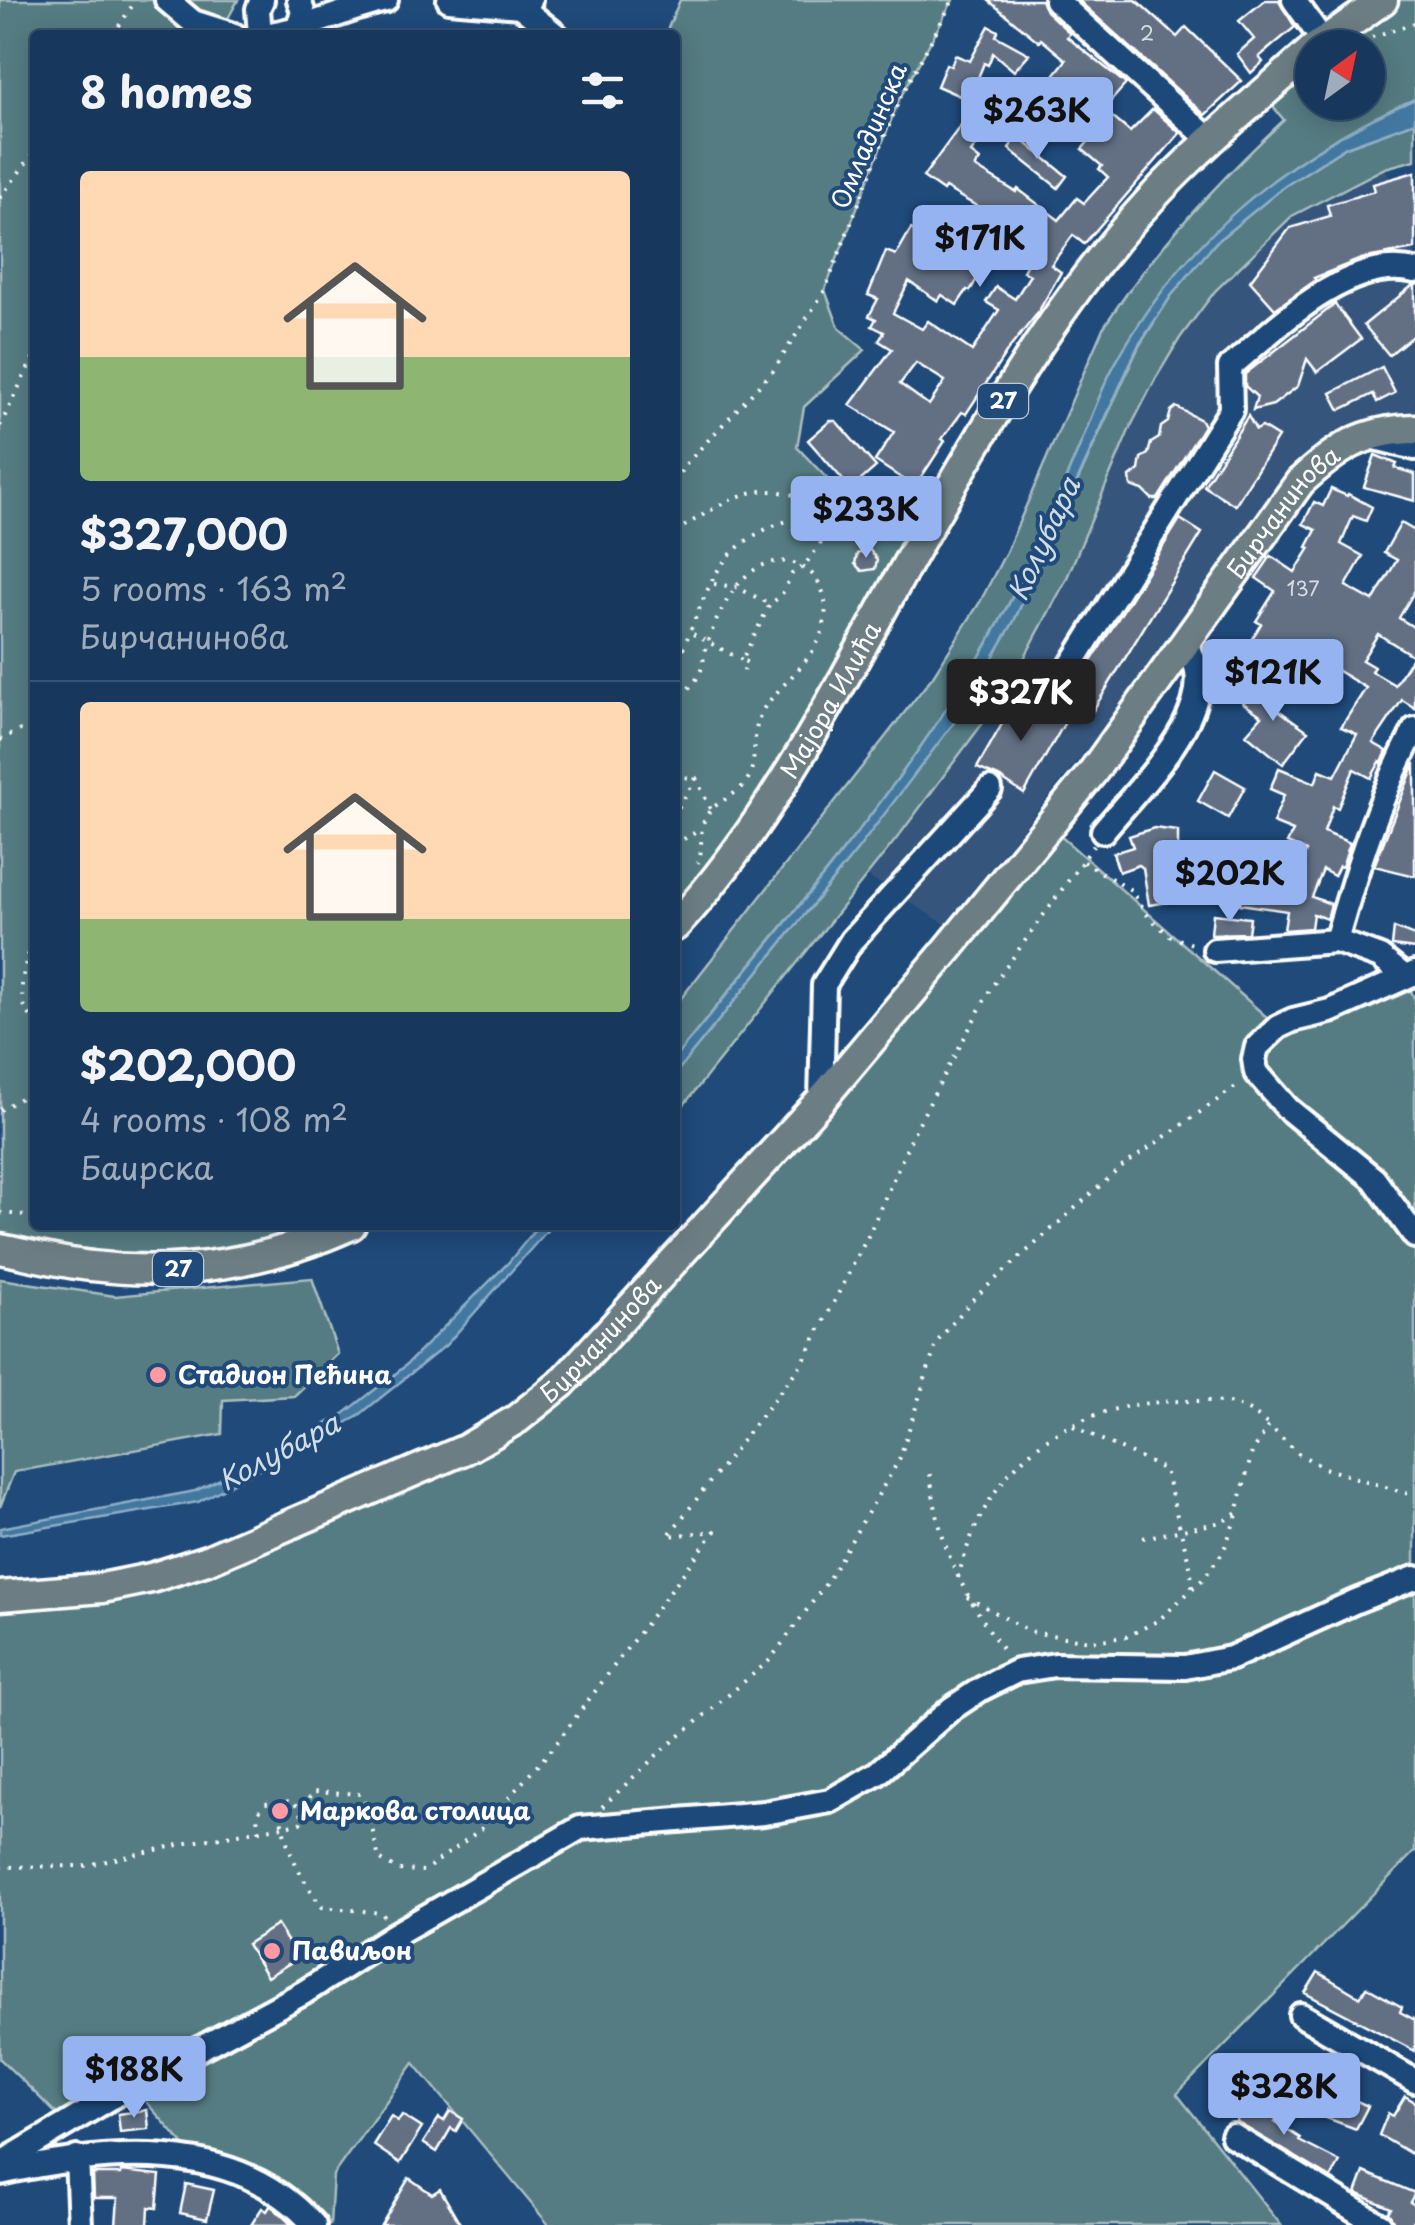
<!DOCTYPE html>
<html lang="en">
<head>
<meta charset="utf-8">
<style>
	:root { --surface:#17385c; --page:#244365; --text:#f1f3f6; --muted:#9eacbb; --line:#365272; --accent:#95b2f1 }
	body { margin:0; font-family:"Playpen Sans",sans-serif; background:var(--page); color:var(--text); height:100vh; display:flex; flex-direction:column; font-size:38px; white-space:nowrap }
	* { box-sizing:border-box; margin:0 }
	p { font-size:32px; color:var(--muted) }
	.icon { flex:none; width:55px; height:55px; fill:none; stroke:currentColor; stroke-width:2; stroke-linecap:round; stroke-linejoin:round }
	.map { position:relative; flex:1; overflow:hidden }
	.details { position:absolute; left:30px; top:30px; width:650px; height:1200px; display:flex; flex-direction:column; background:var(--surface); border-radius:10px; box-shadow:0 5px 25px #0003,0 0 0 2px var(--line) }
	.details>* { flex:none }
	.needle { width:65px; rotate:33deg }
	.fabs { position:absolute; left:1295px; top:30px; display:grid; gap:20px }
	.fabs a { display:grid; place-items:center; width:90px; height:90px; border-radius:50%; background:var(--surface); box-shadow:0 5px 25px #0003,0 0 0 2px var(--line); font-size:50px }
	.price { position:absolute; translate:-50% -85px; padding:0 22px; border-radius:10px; background:var(--accent); color:#111; font-size:32px; line-height:65px; filter:drop-shadow(0 2px 5px #0008) }
	.price::after { content:''; position:absolute; left:50%; top:60px; width:30px; height:22px; margin-left:-15px; background:inherit; clip-path:polygon(0 0,100% 0,50% 100%) }
	.price.on { background:#222; color:#fff }
	ul { padding:0; list-style:none }
	li { display:grid; align-content:center; gap:20px; height:530px; padding:0 50px }
	li+li { border-top:2px solid var(--line) }
	li span { display:grid; place-items:center; height:310px; border-radius:10px; color:#555 }
	li>.icon { margin-inline-start:auto }
	span .icon { width:180px; height:180px; fill:#fffc; stroke-width:1 }
	li b { font-size:42px }
	h2 { display:flex; justify-content:space-between; align-items:center; height:120px; padding:0 50px; font-size:42px }
	.map>svg:first-child { display:block }
	.built { fill:#34557d }
	.green { fill:#557c82; stroke:#aabec0; stroke-width:2.5 }
	.water { fill:#4378a0; stroke:#8eaec6; stroke-width:2.5 }
	.building { fill:#646f84; stroke:#fff; stroke-width:2.5; fill-rule:evenodd }
	.lines { fill:none; stroke-linecap:round; stroke-linejoin:round }
	.minor-casing { stroke:#fff; stroke-width:30 }
	.major-casing { stroke:#fff; stroke-width:35 }
	.path { stroke:#fff; stroke-width:4; stroke-dasharray:2.5 8; stroke-linecap:butt }
	.minor { stroke:#1f4a7a; stroke-width:22 }
	.major { stroke:#6c7e84; stroke-width:28 }
	.poi-dot { fill:#ff9aa2; stroke:#1f4a7a; stroke-width:4 }
	.labels { text-anchor:middle; stroke-width:8; stroke-linejoin:round; paint-order:stroke }
	.number-label { font-size:20px; fill:#d8dbe0 }
	.shield { fill:#1f4a7a; stroke:#bcc9d7; stroke-width:2.5 }
	.shield-label { font-size:22px; font-weight:bold; fill:#fff }
	.street-label { font-size:25px; fill:#fff; stroke:#1f4a7a }
	.poi-label { font-size:25px; font-weight:bold; fill:#fff; stroke:#1f4a7a; text-anchor:start }
	.water-label { font-size:28px; font-style:italic; fill:#d0dde7; stroke:#1f4a7a }
</style>
</head>
<body>
<div class="map">
<svg width="1415" height="2225" viewBox="0 0 1415 2225">
	<rect width="100%" height="100%" fill="#1f4a7a"/>
	<filter id="ink" filterUnits="userSpaceOnUse"><feTurbulence type="fractalNoise" baseFrequency=".01" numOctaves="2"/><feDisplacementMap in="SourceGraphic" scale="20" xChannelSelector="R" yChannelSelector="G"/><feConvolveMatrix kernelMatrix="1 2 1 2 8 2 1 2 1" color-interpolation-filters="sRGB"/></filter>
	<g filter="url(#ink)">
		<polygon class="built" points="1385,168 1415,221 1415,421 1291,474 1128,698 945,924 867,876 1006,692 1066,580 1130,428 1180,338 1215,291 1292,216"/>
		<g class="green">
			<polygon points="0,0 238,0 219,35 35,35 35,1225 351,1225 207,1264 0,1246"/>
			<polygon points="680,0 953,0 899,100 825,290 839,328 865,350 804,407 797,447 840,492 904,507 932,518 833,695 675,926 675,35 665,35"/>
			<path d="M1383,0H1415V99C1285,155 1184,240 1115,364C1099,393 1089,425 1076,455C1045,527 1015,600 974,666C888,806 777,930 675,1058V1006L933,676L980,602L1007,550L1103,328C1153,251 1217,182 1284,120L1263,95L1312,50V102H1368V48L1315,47Z"/>
			<polygon points="1415,122 1415,160 1385,168 1292,216 1215,291 1180,338 1156,378 1130,428 1066,580 1006,692 901,833 675,1116 675,1074 858,849 1013,623 1139,346 1171,296 1216,242 1285,186 1346,147"/>
			<polygon points="1049,826 1278,1027 1405,977 1415,1000 1415,1851 1177,2094 1281,2225 549,2225 414,2063 333,2175 330,2225 314,2225 198,2161 132,2086 66,2123 0,2059 0,1596 102,1588 517,1419"/>
			<polygon points="312,1278 338,1354 294,1396 223,1400 222,1434 14,1472 0,1507 0,1279 115,1296"/>
		</g>
		<g class="water">
			<path d="M1415,99V122L1346,147L1285,186L1216,242L1171,296L1138,346L1013,623L959,716L858,849L675,1074V1058C778,931 888,805 974,666C1015,600 1045,527 1076,455C1089,425 1099,393 1115,364C1184,239 1285,155 1415,99Z"/>
			<polygon points="539,1225 552,1225 446,1345 357,1417 198,1502 0,1535 0,1528 195,1491 265,1458 345,1413 404,1367 508,1263"/>
		</g>
		<g class="building">
			<polygon points="988,0 1041,0 1046,11 1070,33 1067,37 1126,84 1103,110 1081,90 1054,125 1035,109 1045,98 1040,93 1066,60 1041,39 1039,42"/>
			<polygon points="1078,0 1136,0 1177,37 1186,27 1242,81 1205,115"/>
			<polygon points="1265,0 1279,0 1295,27 1259,57 1263,62 1251,73 1237,54 1254,39 1239,21"/>
			<polygon points="989,26 998,31 996,36 1029,54 1014,71 993,53 988,65 984,63 969,100 937,86 946,64 951,66 955,55 970,61"/>
			<path d="M1153,109L1180,133L1084,244L1073,235L1051,265L1061,272L1037,314L1008,350L966,414L962,412L942,439L945,441L915,487L875,461L894,432L850,405L892,349L879,341L884,332L872,326L876,319L869,316L878,299L868,295L886,251L896,255L911,229L965,261L978,242L992,252L970,291L967,290L957,305L942,295L938,301L909,281L893,313L922,329L928,321L972,351L999,310L986,302L996,287L1015,299L1030,275L1023,271L1037,246L1029,240L1039,227L1016,210L1008,224L945,188L943,191L923,177L961,125L981,139L971,153L980,160L975,167L1016,192L1018,189L1059,220L1077,198L1084,203L1108,177L1099,169L1102,166L1082,149L1111,116L1130,132ZM916,363L945,381L929,405L900,384Z"/>
			<polygon points="1016,135 1067,176 1058,188 1009,149"/>
			<polygon points="1415,172 1415,249 1361,259 1314,278 1316,280 1275,309 1250,281 1290,228 1330,216 1327,205 1375,191 1373,184"/>
			<polygon points="1412,286 1415,286 1415,334 1389,355 1364,325"/>
			<polygon points="1335,304 1361,339 1317,372 1307,359 1298,386 1273,405 1253,410 1257,397 1245,386 1245,374"/>
			<polygon points="1382,367 1395,393 1377,402 1373,394 1340,410 1331,393"/>
			<polygon points="1176,407 1201,420 1204,426 1158,499 1152,499 1143,490 1131,486 1130,477 1139,470 1141,458 1148,454 1151,443 1159,438 1161,427 1168,422 1171,411"/>
			<polygon points="1248,416 1256,430 1262,427 1278,437 1235,505 1204,486"/>
			<polygon points="830,421 836,421 876,467 851,489 808,440"/>
			<polygon points="1375,455 1397,464 1395,468 1415,474 1415,501 1364,487"/>
			<path d="M1331,489L1347,496L1348,494L1372,507L1366,521L1353,516L1341,544L1363,556L1346,586L1373,601L1397,560L1384,553L1401,523L1415,531V590L1399,618L1415,628V708L1402,700L1373,743L1387,751L1382,763L1380,762L1371,778L1354,769L1338,808L1333,806L1324,832L1350,843L1342,867L1339,866L1334,876L1323,870L1312,897L1331,904L1327,919L1313,914L1311,928L1284,930L1287,911L1240,904L1244,887L1289,894L1306,851L1287,843L1293,831L1273,823L1284,795L1270,789L1279,768L1315,783L1320,770L1335,776L1357,734L1341,727L1366,688L1333,668L1324,683L1277,655L1264,674L1244,660L1249,653L1245,650L1261,624L1256,621L1275,591L1256,578L1271,556L1295,572L1310,548L1307,547L1316,530L1303,524L1314,502L1323,506ZM1378,634L1413,656L1395,685L1371,671L1374,667L1362,660Z"/>
			<polygon points="1180,519 1202,533 1089,717 1065,703"/>
			<polygon points="869,549 877,560 875,569 862,571 855,564 857,554"/>
			<polygon points="1258,681 1282,696 1274,707 1308,731 1283,764 1246,734 1262,716 1243,703"/>
			<polygon points="1018,696 1065,722 1024,794 999,777 977,768"/>
			<polygon points="1415,763 1415,876 1374,866"/>
			<polygon points="1215,770 1245,787 1228,818 1198,801"/>
			<polygon points="1154,828 1178,831 1178,859 1209,858 1209,885 1173,885 1175,901 1149,905 1143,868 1139,865 1119,872 1113,853 1133,847 1129,836"/>
			<polygon points="1213,914 1250,918 1248,933 1211,934"/>
			<polygon points="1394,928 1415,936 1415,949 1392,946"/>
			<polygon points="277,1925 298,1958 267,1977 247,1944"/>
			<polygon points="1318,1972 1360,1997 1366,1987 1402,2007 1400,2012 1415,2020 1415,2051 1305,1993"/>
			<polygon points="1328,2088 1368,2106 1356,2129 1316,2114"/>
			<polygon points="1405,2096 1415,2102 1415,2156 1379,2135 1388,2113 1393,2116"/>
			<polygon points="1251,2098 1278,2116 1275,2122 1300,2138 1299,2141 1340,2162 1331,2178 1236,2122"/>
			<polygon points="147,2110 149,2129 120,2132 118,2114"/>
			<polygon points="450,2111 463,2119 456,2131 451,2128 437,2152 423,2143 439,2118 444,2121"/>
			<polygon points="402,2115 422,2128 400,2163 373,2145 391,2116 398,2121"/>
			<polygon points="121,2171 160,2175 157,2208 149,2207 148,2225 116,2225 118,2198 94,2198 93,2174 121,2174"/>
			<polygon points="1364,2172 1415,2193 1410,2202 1415,2205 1415,2217 1410,2225 1395,2225 1388,2212 1391,2208 1356,2193"/>
			<polygon points="409,2178 432,2194 440,2189 461,2225 381,2225"/>
			<polygon points="186,2184 214,2190 207,2219 180,2213"/>
			<polygon points="270,2206 274,2208 292,2225 251,2225 262,2208 267,2211"/>
		</g>
		<g class="lines">
			<g class="minor-casing">
				<g id="minor">
					<polyline points="167,0 193,22 234,35"/>
					<polyline points="449,0 520,6 530,0"/>
					<polyline points="1056,0 1210,140"/>
					<polyline points="1294,0 1323,41"/>
					<polyline points="520,6 556,35"/>
					<polyline points="298,27 303,12 299,0"/>
					<polyline points="260,35 258,9 262,0"/>
					<path d="M264,35C306,30 345,9 386,0"/>
					<polyline points="1368,436 1415,448"/>
					<path d="M1053,694L1231,410L1230,367C1277,327 1348,255 1415,271"/>
					<path d="M1103,831C1136,790 1234,698 1184,645"/>
					<polyline points="1215,950 1336,941"/>
					<polyline points="1415,973 1330,1011 1293,1020 1278,1027 1257,1047 1254,1059 1256,1072 1288,1109 1374,1179 1415,1236"/>
					<path d="M1405,977L1380,957L1336,941C1357,867 1379,797 1415,729"/>
					<polyline points="821,1100 824,985 852,940 990,789"/>
					<polyline points="1301,2015 1415,2081"/>
					<polyline points="1233,2136 1380,2225"/>
					<polyline points="77,2158 80,2225"/>
					<polyline points="0,2164 132,2085 303,1993 394,1935 580,1828 764,1813 830,1801 878,1773 951,1709 981,1689 1017,1671 1055,1665 1185,1667 1231,1658 1356,1601 1415,1578"/>
					<path d="M0,2173C104,2150 236,2136 314,2225"/>
				</g>
			</g>
			<g class="major-casing">
				<g id="major">
					<polyline points="1315,48 1383,0"/>
					<path id="s1" d="M675,926C784,810 861,641 941,504C1003,397 1067,290 1151,199C1201,145 1258,99 1312,50"/>
					<path d="M0,1249C31,1255 61,1263 92,1266C180,1277 270,1262 351,1225"/>
					<path id="s2" d="M0,1596L102,1588L151,1578L207,1560L466,1449L517,1419L562,1383L821,1100L948,949L1092,773L1300,482C1337,448 1363,430 1415,429"/>
				</g>
			</g>
			<g class="path">
				<polyline points="113,35 136,0"/>
				<polyline points="1372,37 1415,23"/>
				<polyline points="0,198 35,151"/>
				<polyline points="0,426 35,354"/>
				<polyline points="675,482 684,466 773,371 825,290 899,100 953,0"/>
				<path d="M675,532C753,484 757,479 844,512L804,566L792,574L781,596L770,604L742,660L748,663L740,677"/>
				<polyline points="714,584 736,587 770,604"/>
				<polyline points="693,634 742,660"/>
				<path d="M675,668C688,639 705,587 723,563C765,510 846,506 908,513"/>
				<path d="M675,704C682,693 693,686 699,675C704,665 703,655 707,645C713,625 728,593 744,578C783,541 835,570 824,624C817,658 787,678 767,704C749,726 759,753 749,777C740,795 721,798 709,812C696,829 705,845 698,863"/>
				<polyline points="0,740 35,723"/>
				<polyline points="675,777 696,778 675,814"/>
				<polyline points="696,778 711,810"/>
				<polyline points="675,845 699,829"/>
				<polyline points="1083,862 1131,890 1148,916 1170,936 1195,945"/>
				<path d="M35,933C27,958 10,1001 35,1020"/>
				<polyline points="0,1110 35,1090"/>
				<polyline points="0,1213 35,1216"/>
				<polyline points="263,1225 268,1225"/>
				<polyline points="1073,1426 1165,1470 1191,1570 1192,1590"/>
				<path d="M930,1474C941,1556 961,1588 1006,1655"/>
				<polyline points="1143,1538 1222,1522 1237,1513 1252,1452 1269,1426 1298,1453 1324,1468 1415,1496"/>
				<path d="M958,1578C987,1463 1065,1401 1185,1401C1222,1401 1240,1399 1269,1426"/>
				<polyline points="967,1597 1031,1632 1090,1641 1126,1637 1159,1620 1202,1580 1223,1552 1237,1515"/>
				<polyline points="602,1807 657,1755 770,1660 825,1585 899,1460 937,1342 972,1300 1119,1169 1240,1084"/>
				<path d="M280,1811C284,1845 301,1879 322,1907L382,1913L385,1918"/>
				<polyline points="304,1818 312,1791 360,1794 368,1810 379,1859 398,1870 424,1871 481,1829 552,1749 715,1531 668,1536 803,1362 869,1234 914,1132 991,988 1094,845"/>
				<polyline points="0,1867 84,1866 192,1842 301,1823 304,1818 294,1801 265,1803 257,1814 258,1831"/>
			</g>
			<use href="#minor" class="minor"/>
			<use href="#major" class="major"/>
		</g>
	</g>
	<g class="poi-dot">
		<circle cx="158" cy="1375" r="10"/>
		<circle cx="280" cy="1811" r="10"/>
		<circle cx="272" cy="1951" r="10"/>
	</g>
	<g class="labels">
		<g class="number-label">
			<text x="1147" y="41">2</text>
			<text x="1303" y="596">137</text>
		</g>
		<g class="shield">
			<rect x="978" y="384" width="50" height="34" rx="8"/>
			<rect x="153" y="1252" width="50" height="34" rx="8"/>
		</g>
		<g class="shield-label">
			<text x="1003" y="409">27</text>
			<text x="178" y="1277">27</text>
		</g>
		<g class="street-label">
			<text transform="translate(869 136) rotate(-67)" y="9">Омладинска</text>
			<text dy="9" stroke="none"><textPath href="#s2" startOffset="1742">Бирчанинова</textPath></text>
			<text dy="9" stroke="none"><textPath href="#s1" startOffset="275">Мајора Илића</textPath></text>
			<text dy="9" stroke="none"><textPath href="#s2" startOffset="668">Бирчанинова</textPath></text>
		</g>
		<g class="poi-label">
			<text x="178" y="1384">Стадион Пећина</text>
			<text x="300" y="1820">Маркова столица</text>
			<text x="292" y="1960">Павиљон</text>
		</g>
		<g class="water-label">
			<text transform="translate(1044 539) rotate(-65)" y="10">Колубара</text>
			<text transform="translate(279 1452) rotate(-28)" y="10">Колубара</text>
		</g>
	</g>
</svg>
<div class="fabs">
<a><svg class="needle" viewBox="-14 -14 28 28"><path d="M0-13l5 13h-10z" fill="#e53935"/><path d="M0 13l5-13h-10z" fill="#9eacbb"/></svg></a>
</div>
<b class="price" style="left:1037px;top:162px">$263K</b>
<b class="price" style="left:980px;top:290px">$171K</b>
<b class="price" style="left:866px;top:561px">$233K</b>
<b class="price" style="left:1273px;top:724px">$121K</b>
<b class="price on" style="left:1021px;top:744px">$327K</b>
<b class="price" style="left:1230px;top:925px">$202K</b>
<b class="price" style="left:134px;top:2121px">$188K</b>
<b class="price" style="left:1284px;top:2138px">$328K</b>
<section class="details">
<h2>8 homes<svg class="icon" aria-label="filters" viewBox="0 0 24 24"><path d="M4 7h16M4 17h16"/><circle cx="9" cy="7" r="2"/><circle cx="15" cy="17" r="2"/></svg></h2>
<ul>
<li><span style="background:linear-gradient(#ffd9b3 60%,#8fb573 0)"><svg class="icon" aria-label="home" viewBox="0 0 24 24"><path d="M3 11l9-7 9 7M6 9v11h12V9"/></svg></span><div><b>$327,000</b><p>5 rooms · 163 m²</p><p>Бирчанинова</p></div></li>
<li><span style="background:linear-gradient(#ffd9b3 70%,#8fb573 0)"><svg class="icon" aria-label="home" viewBox="0 0 24 24"><path d="M3 11l9-7 9 7M6 9v11h12V9"/></svg></span><div><b>$202,000</b><p>4 rooms · 108 m²</p><p>Баирска</p></div></li>
</ul>
</section>
</div>
</body>
</html>
